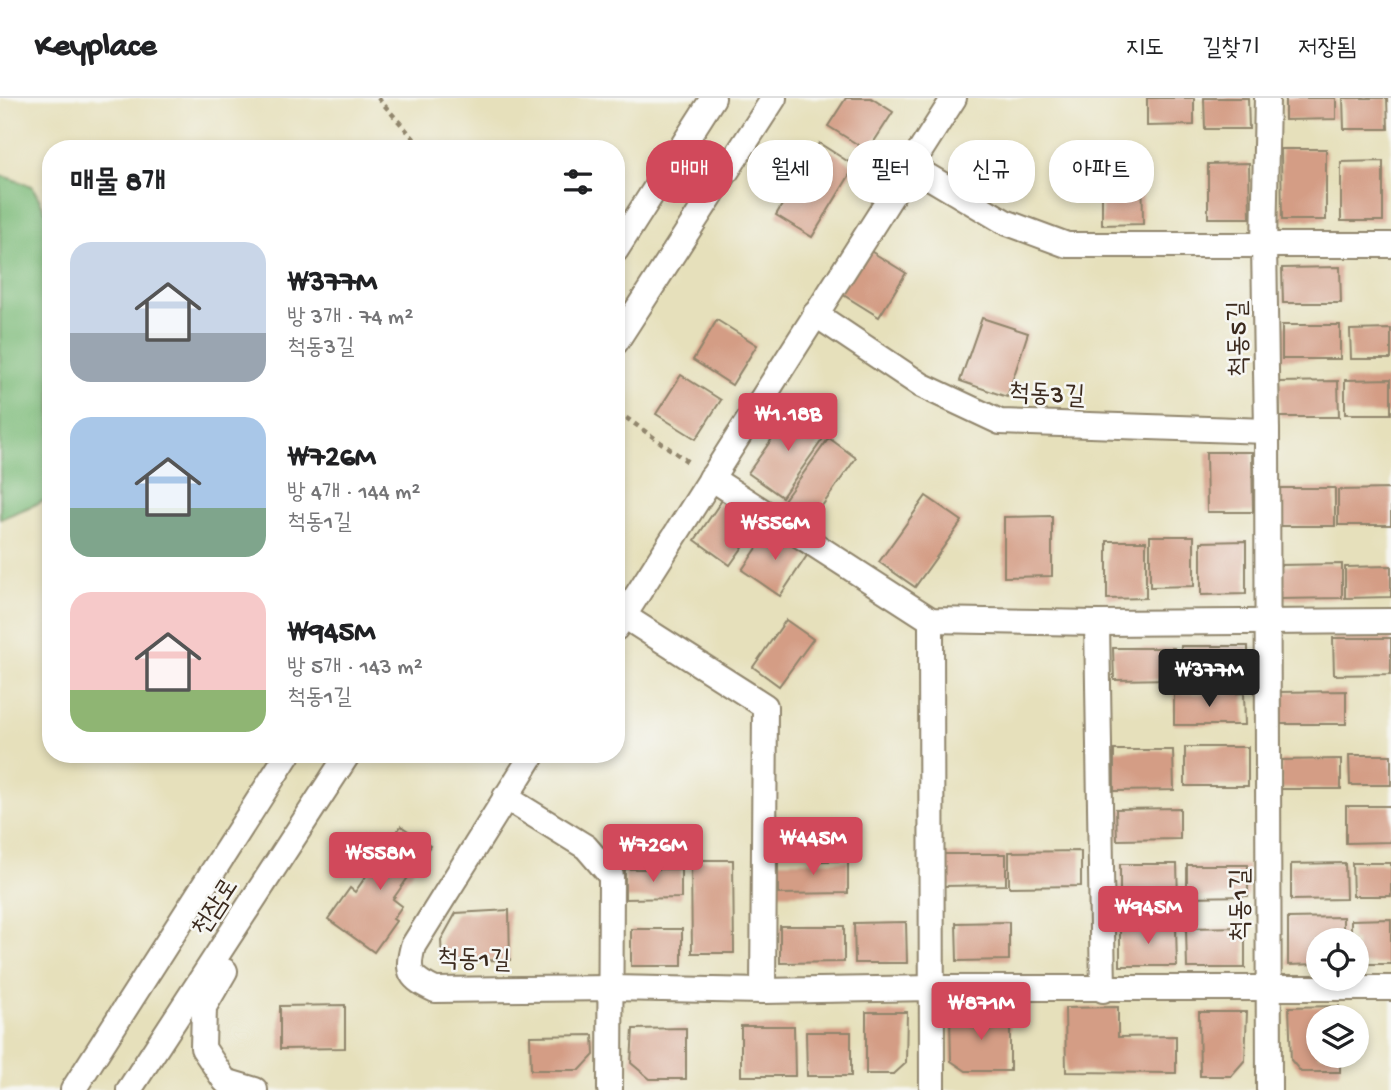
<!DOCTYPE html>
<html lang="ko">
<head>
<meta charset="utf-8">
<style>
	:root { --surface:#fff; --page:#f6f6f6; --text:#202124; --muted:#757577; --line:#e0e0e0; --accent:#d1495b }
	body { margin:0; font-family:"Gochi Hand","Poor Story",sans-serif; background:var(--page); color:var(--text); height:100vh; display:flex; flex-direction:column; font-size:26px; white-space:nowrap }
	* { box-sizing:border-box; margin:0 }
	p { font-size:23px; color:var(--muted) }
	.icon { flex:none; width:38px; height:38px; fill:none; stroke:currentColor; stroke-width:2; stroke-linecap:round; stroke-linejoin:round }
	.map { position:relative; flex:1; overflow:hidden }
	.sheet { position:absolute; left:42px; top:42px; width:583px; height:623px; display:flex; flex-direction:column; background:var(--surface); border-radius:28px; box-shadow:0 4px 10px #0003 }
	.sheet>* { flex:none }
	.guide { position:absolute; left:646px; top:42px; width:639px; height:63px; display:flex; gap:14px }
	.controls { position:absolute; left:1306px; top:830px; display:grid; gap:14px }
	.controls a { display:grid; place-items:center; width:63px; height:63px; border-radius:50%; background:var(--surface); box-shadow:0 4px 10px #0003; font-size:35px }
	.price { position:absolute; translate:-50% -60px; padding:0 16px; border-radius:7px; background:var(--accent); color:#fff; font-size:23px; line-height:46px; filter:drop-shadow(0 2px 4px #0008) }
	.price::after { content:''; position:absolute; left:50%; top:42px; width:21px; height:16px; margin-left:-10px; background:inherit; clip-path:polygon(0 0,100% 0,50% 100%) }
	.price.selected { background:#222; color:#fff }
	ul { padding:0; list-style:none }
	li { display:flex; align-items:center; gap:21px; height:175px; padding:0 28px }
	li span { display:grid; place-items:center; flex:none; width:196px; height:140px; border-radius:21px; color:#555 }
	li>.icon { margin-inline-start:auto }
	span .icon { width:84px; height:84px; fill:#fffc; stroke-width:1 }
	li b { font-size:30px }
	h2 { display:flex; justify-content:space-between; align-items:center; height:84px; padding:0 28px; font-size:30px }
	.pill { padding:0 24px; border-radius:28px; background:var(--surface); box-shadow:0 4px 10px #0003; font-size:24px; line-height:63px }
	.pill.selected { background:var(--accent); color:#fff }
	header { display:flex; align-items:center; gap:42px; box-sizing:border-box; height:98px; padding:0 35px; background:var(--surface); border-bottom:2px solid var(--line) }
	header strong { font-size:33px }
	nav { display:flex; gap:38px; margin-inline-start:auto; font-size:24px }
	.map>svg:first-child { display:block }
	.forest { fill:#7fbc7b; stroke:#5d734c; stroke-width:2 }
	.building { fill:#d49d85 }
	.lines { fill:none; stroke-linecap:round; stroke-linejoin:round }
	.minor-casing { stroke:#90856c; stroke-width:28 }
	.path { stroke:#90856c; stroke-width:4.5; stroke-dasharray:5 5; stroke-linecap:butt }
	.minor { stroke:#fff; stroke-width:24 }
	.labels { text-anchor:middle; stroke-width:5; stroke-linejoin:round; paint-order:stroke }
	.street-label { font-size:26px; fill:#3b2a1e; stroke:#f6f6f2 }
</style>
</head>
<body>
<header>
<strong>Keyplace</strong>
<nav><a>지도</a><a>길찾기</a><a>저장됨</a></nav>
</header>
<div class="map">
<svg width="1391" height="992" viewBox="0 0 1391 992">
	<rect width="100%" height="100%" fill="#f6f6f2"/>
	<filter id="ink" filterUnits="userSpaceOnUse"><feTurbulence type="fractalNoise" baseFrequency=".0143" numOctaves="2"/><feDisplacementMap in="SourceGraphic" scale="14" xChannelSelector="R" yChannelSelector="G"/><feConvolveMatrix kernelMatrix="1 2 1 2 8 2 1 2 1" color-interpolation-filters="sRGB"/></filter>
	<filter id="wash" filterUnits="userSpaceOnUse"><feTurbulence type="fractalNoise" baseFrequency=".00686" numOctaves="4" result="noise"/><feDisplacementMap in="SourceGraphic" scale="28" xChannelSelector="R" yChannelSelector="G"/><feGaussianBlur stdDeviation="1.57" result="paint"/><feColorMatrix in="noise" values="0 0 0 0 0 0 0 0 0 0 0 0 0 0 0 0 0 1.4 0 .05"/><feComposite in="paint" operator="in"/></filter>
	<g filter="url(#wash)">
		<rect width="100%" height="100%" fill="#e6e0bb"/>
		<polygon class="forest" points="0,77 32,88 51,123 51,400 0,421"/>
		<g id="blocks">
			<g class="building">
				<polygon points="846,0 871,0 893,14 868,53 828,28"/>
				<polygon points="1147,0 1194,0 1194,27 1147,28"/>
				<polygon points="1204,0 1248,0 1249,31 1205,31"/>
				<polygon points="1285,0 1336,0 1336,21 1285,22"/>
				<polygon points="1343,0 1387,0 1388,31 1344,31"/>
				<polygon points="819,45 855,68 812,139 776,117"/>
				<polygon points="1281,51 1326,51 1326,122 1282,122"/>
				<polygon points="1383,63 1383,123 1341,123 1341,64"/>
				<polygon points="1102,64 1142,64 1143,126 1102,127"/>
				<polygon points="1249,65 1250,120 1208,120 1208,66"/>
				<polygon points="864,149 906,175 879,219 837,193"/>
				<polygon points="1340,169 1341,205 1283,205 1282,170"/>
				<polygon points="982,220 1028,235 1007,299 960,283"/>
				<polygon points="717,222 757,247 732,287 693,262"/>
				<rect x="1282" y="227" width="58" height="34"/>
				<polygon points="1391,231 1391,261 1351,261 1350,232"/>
				<polygon points="681,277 721,302 696,341 656,316"/>
				<polygon points="1391,281 1391,316 1345,316 1345,282"/>
				<polygon points="1338,283 1339,319 1280,319 1279,284"/>
				<polygon points="793,311 827,335 782,399 748,375"/>
				<polygon points="829,340 856,360 812,422 784,402"/>
				<polygon points="1206,354 1252,354 1253,414 1207,414"/>
				<polygon points="1279,390 1335,390 1335,428 1280,428"/>
				<polygon points="1391,391 1391,427 1338,427 1338,392"/>
				<polygon points="926,398 962,423 915,489 879,464"/>
				<polygon points="724,399 762,422 730,467 695,442"/>
				<polygon points="1052,418 1052,478 1004,479 1004,419"/>
				<polygon points="770,431 808,456 780,498 742,472"/>
				<polygon points="1150,438 1194,438 1194,488 1150,489"/>
				<polygon points="1107,443 1146,443 1146,500 1107,501"/>
				<polygon points="1246,443 1246,496 1201,497 1201,444"/>
				<polygon points="1342,466 1342,500 1279,501 1279,467"/>
				<polygon points="1391,468 1391,499 1345,500 1345,469"/>
				<polygon points="786,522 813,541 779,588 753,569"/>
				<polygon points="1333,540 1391,540 1391,576 1334,577"/>
				<polygon points="1181,548 1248,548 1248,581 1181,582"/>
				<polygon points="1113,550 1174,550 1174,581 1114,582"/>
				<polygon points="1346,593 1346,626 1279,626 1278,594"/>
				<polygon points="1244,595 1245,627 1174,627 1174,596"/>
				<rect x="1185" y="649" width="63" height="39"/>
				<polygon points="1114,652 1173,652 1174,692 1114,693"/>
				<polygon points="1349,657 1391,657 1391,687 1350,687"/>
				<polygon points="1341,661 1341,691 1281,691 1281,662"/>
				<polygon points="1346,708 1391,708 1391,744 1346,745"/>
				<polygon points="1180,710 1180,741 1117,742 1116,711"/>
				<polygon points="401,728 430,748 393,801 402,808 393,821 396,823 374,854 328,821 350,790 355,794"/>
				<polygon points="1081,753 1081,788 1009,789 1009,754"/>
				<polygon points="942,756 1006,756 1006,787 942,788"/>
				<polygon points="691,762 733,762 734,855 692,855"/>
				<polygon points="778,763 848,763 848,795 778,796"/>
				<polygon points="1345,765 1346,801 1291,802 1291,766"/>
				<polygon points="1352,765 1391,765 1391,798 1353,798"/>
				<polygon points="1120,766 1177,766 1178,801 1120,801"/>
				<polygon points="1187,767 1248,767 1248,798 1187,799"/>
				<polygon points="625,771 681,771 681,800 625,801"/>
				<polygon points="509,812 510,862 442,863 441,842 456,815"/>
				<polygon points="1343,819 1343,842 1318,842 1318,866 1288,867 1288,820"/>
				<polygon points="1391,821 1391,866 1356,866 1356,842 1351,842 1351,822"/>
				<polygon points="906,824 907,865 855,865 854,825"/>
				<polygon points="1009,824 1009,862 957,863 956,825"/>
				<polygon points="780,828 844,828 844,864 780,865"/>
				<polygon points="1176,828 1177,868 1120,868 1120,829"/>
				<polygon points="1245,829 1245,870 1187,870 1186,830"/>
				<rect x="631" y="831" width="51" height="37"/>
				<polygon points="345,907 345,950 280,951 280,908"/>
				<polygon points="1339,908 1339,919 1318,919 1318,957 1340,957 1340,974 1301,974 1291,962 1289,909"/>
				<polygon points="1118,909 1118,939 1176,938 1176,975 1066,974 1065,910"/>
				<polygon points="866,914 907,914 906,965 894,976 866,976"/>
				<polygon points="1199,914 1247,914 1245,962 1231,978 1200,978"/>
				<polygon points="1010,915 1010,973 966,973 951,963 950,916"/>
				<polygon points="741,928 794,928 795,978 741,978"/>
				<polygon points="686,930 686,981 650,981 631,965 633,931"/>
				<polygon points="806,934 851,934 851,978 807,978"/>
				<polygon points="593,937 594,957 580,972 531,972 530,938"/>
			</g>
		</g>
	</g>
	<g filter="url(#ink)">
		<use href="#blocks" fill-opacity="0" stroke="#90856c" stroke-width="2"/>
		<g class="lines">
			<g class="minor-casing">
				<g id="minor">
					<polyline points="1267,0 1264,147 1267,333 1269,992"/>
					<polyline points="909,67 1005,124 1067,147 1391,147"/>
					<polyline points="616,152 713,0"/>
					<polyline points="815,216 921,287 1000,324 1267,333"/>
					<polyline points="616,244 774,0"/>
					<polyline points="711,380 931,522 1097,525 1391,523"/>
					<polyline points="624,518 765,608 763,893"/>
					<polyline points="931,522 932,992"/>
					<polyline points="1097,525 1103,892"/>
					<polyline points="616,530 954,0"/>
					<path d="M533,656L413,848C406,875 410,880 435,892L612,890L763,893L933,890H1391"/>
					<polyline points="505,699 586,749 611,778 610,992"/>
					<polyline points="225,873 204,909 203,950 225,983 255,992"/>
					<polyline points="73,992 288,656"/>
					<polyline points="129,992 348,656"/>
				</g>
			</g>
			<g class="path">
				<polyline points="378,0 423,51"/>
				<polyline points="618,314 691,366"/>
			</g>
			<use href="#minor" class="minor"/>
		</g>
	</g>
	<g class="labels">
		<g class="street-label">
			<text transform="translate(1236 241) rotate(-91)" y="9">척동5길</text>
			<text transform="translate(1047 294) rotate(3)" y="9">척동3길</text>
			<text transform="translate(1238 807) rotate(-90)" y="9">척동1길</text>
			<text transform="translate(213 808) rotate(-57)" y="9">천잠로</text>
			<text transform="translate(474 859) rotate(2)" y="9">척동1길</text>
		</g>
	</g>
</svg>
<div class="controls">
<a><svg class="icon" aria-label="locate" viewBox="0 0 24 24"><circle cx="12" cy="12" r="6"/><path d="M12 2v4M12 18v4M2 12h4M18 12h4"/></svg></a>
<a><svg class="icon" aria-label="layers" viewBox="0 0 24 24"><path d="M12 4l9 5-9 5-9-5zM3 14l9 5 9-5"/></svg></a>
</div>
<b class="price" style="left:788px;top:355px">₩1.18B</b>
<b class="price" style="left:775px;top:464px">₩556M</b>
<b class="price selected" style="left:1209px;top:611px">₩377M</b>
<b class="price" style="left:813px;top:779px">₩445M</b>
<b class="price" style="left:653px;top:786px">₩726M</b>
<b class="price" style="left:380px;top:794px">₩558M</b>
<b class="price" style="left:1148px;top:848px">₩945M</b>
<b class="price" style="left:981px;top:944px">₩871M</b>
<div class="guide">
<a class="pill selected">매매</a>
<a class="pill">월세</a>
<a class="pill">필터</a>
<a class="pill">신규</a>
<a class="pill">아파트</a>
</div>
<section class="sheet">
<h2>매물 8개<svg class="icon" aria-label="filters" viewBox="0 0 24 24"><path d="M4 7h16M4 17h16"/><circle cx="9" cy="7" r="2"/><circle cx="15" cy="17" r="2"/></svg></h2>
<ul>
<li><span style="background:linear-gradient(#c9d6e8 65%,#9aa5b1 0)"><svg class="icon" aria-label="home" viewBox="0 0 24 24"><path d="M3 11l9-7 9 7M6 9v11h12V9"/></svg></span><div><b>₩377M</b><p>방 3개 · 74 m²</p><p>척동3길</p></div></li>
<li><span style="background:linear-gradient(#a9c7e8 65%,#7fa58c 0)"><svg class="icon" aria-label="home" viewBox="0 0 24 24"><path d="M3 11l9-7 9 7M6 9v11h12V9"/></svg></span><div><b>₩726M</b><p>방 4개 · 144 m²</p><p>척동1길</p></div></li>
<li><span style="background:linear-gradient(#f6c9c9 70%,#8fb573 0)"><svg class="icon" aria-label="home" viewBox="0 0 24 24"><path d="M3 11l9-7 9 7M6 9v11h12V9"/></svg></span><div><b>₩945M</b><p>방 5개 · 143 m²</p><p>척동1길</p></div></li>
</ul>
</section>
</div>
</body>
</html>
